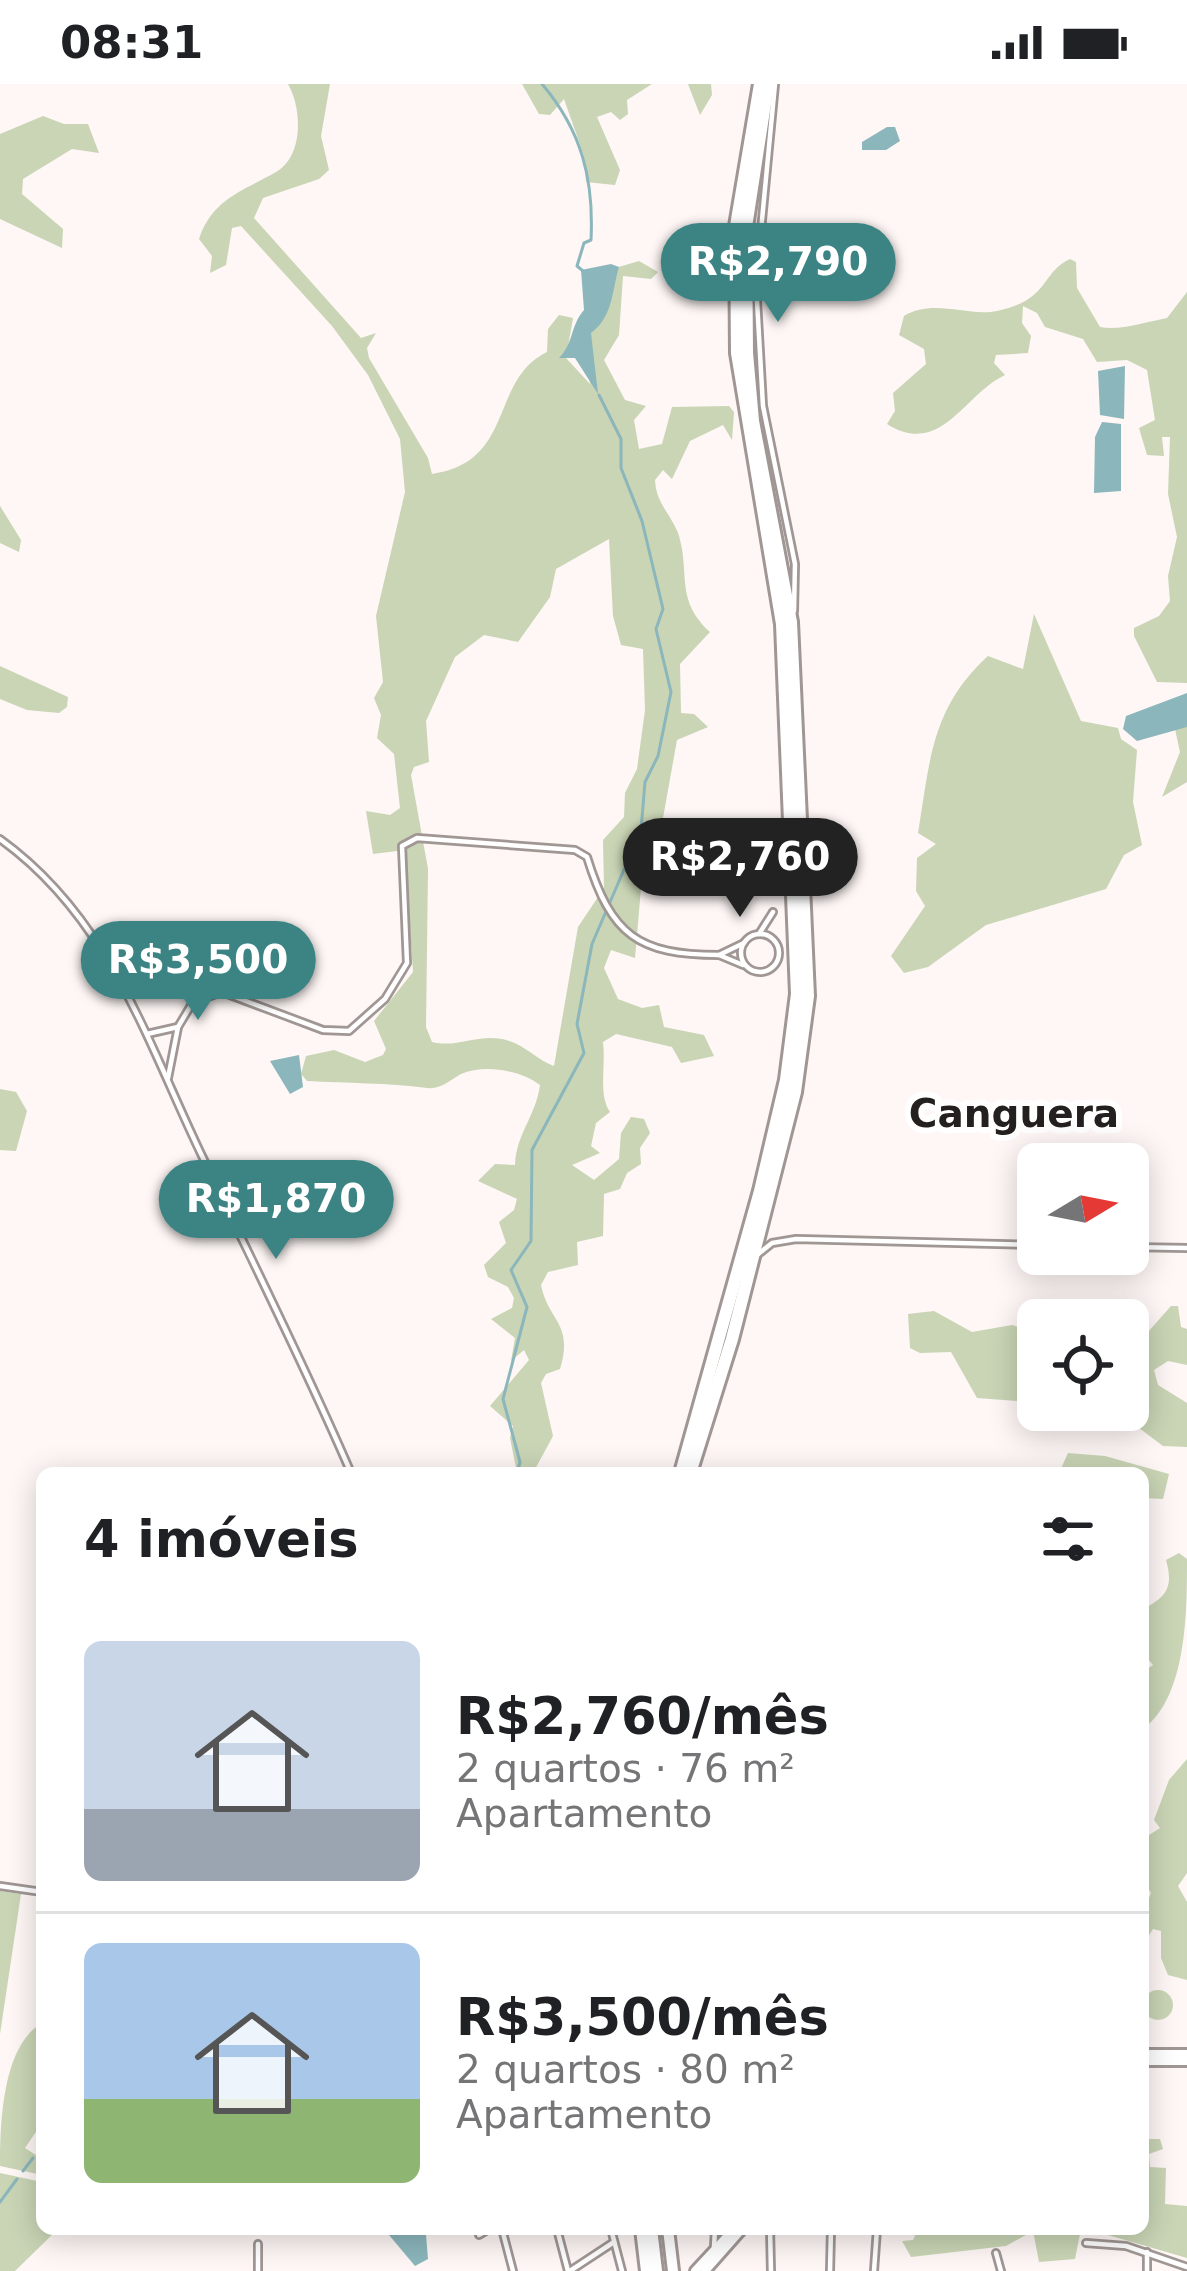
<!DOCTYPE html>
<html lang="pt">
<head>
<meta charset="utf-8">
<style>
	:root { --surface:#fff; --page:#f2f2f2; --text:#202124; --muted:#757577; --line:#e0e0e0; --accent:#3c8484 }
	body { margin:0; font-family:"DejaVu Sans",sans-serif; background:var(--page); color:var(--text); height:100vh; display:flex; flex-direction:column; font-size:45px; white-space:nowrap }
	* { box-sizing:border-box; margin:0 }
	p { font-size:39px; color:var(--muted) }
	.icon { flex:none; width:66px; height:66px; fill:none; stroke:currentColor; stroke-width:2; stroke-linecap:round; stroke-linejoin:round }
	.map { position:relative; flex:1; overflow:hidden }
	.sheet { position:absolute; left:36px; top:1383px; width:1113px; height:768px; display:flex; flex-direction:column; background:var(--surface); border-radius:18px; box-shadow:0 6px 30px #0003 }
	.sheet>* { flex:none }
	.needle { width:78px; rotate:80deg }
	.tools { position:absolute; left:1017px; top:1059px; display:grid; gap:24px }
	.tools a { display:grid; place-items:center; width:132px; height:132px; border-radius:18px; background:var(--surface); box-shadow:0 6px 30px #0003; font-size:60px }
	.price { position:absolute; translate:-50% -102px; padding:0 27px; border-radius:42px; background:var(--accent); color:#fff; font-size:39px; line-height:78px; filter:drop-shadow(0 3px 6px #0008) }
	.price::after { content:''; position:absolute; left:50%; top:72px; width:36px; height:27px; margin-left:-18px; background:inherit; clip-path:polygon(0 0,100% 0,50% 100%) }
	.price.active { background:#222; color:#fff }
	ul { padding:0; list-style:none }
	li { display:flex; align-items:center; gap:36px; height:300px; padding:0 48px }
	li+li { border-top:3px solid var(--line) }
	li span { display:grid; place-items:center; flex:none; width:336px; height:240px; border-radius:18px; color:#555 }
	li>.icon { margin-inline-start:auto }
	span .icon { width:144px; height:144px; fill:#fffc; stroke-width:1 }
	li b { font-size:51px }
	h2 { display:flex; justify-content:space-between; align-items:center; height:144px; padding:0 48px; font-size:51px }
	.status { display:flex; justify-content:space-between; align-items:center; height:84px; padding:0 60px; background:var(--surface); direction:ltr }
	.status svg { height:33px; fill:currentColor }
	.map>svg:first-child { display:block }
	.green { fill:#c9d5b5; fill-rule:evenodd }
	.water { fill:#8bb6bc }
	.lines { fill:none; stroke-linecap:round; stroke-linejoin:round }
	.stream { stroke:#8bb6bc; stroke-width:3 }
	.street-casing { stroke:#a09794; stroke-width:10 }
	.secondary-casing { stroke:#a09794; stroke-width:14 }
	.primary-casing { stroke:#a09794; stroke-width:16 }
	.highway-casing { stroke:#a09794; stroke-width:18 }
	.street { stroke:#fff; stroke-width:4.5 }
	.secondary { stroke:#fff; stroke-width:8 }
	.primary { stroke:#fff; stroke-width:10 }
	.highway { stroke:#fff; stroke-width:12 }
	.labels { text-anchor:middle; stroke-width:12; stroke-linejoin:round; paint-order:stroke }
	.neighbourhood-label { font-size:39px; font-weight:bold; fill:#24201f; stroke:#fff }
</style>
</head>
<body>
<div class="status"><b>08:31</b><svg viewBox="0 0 49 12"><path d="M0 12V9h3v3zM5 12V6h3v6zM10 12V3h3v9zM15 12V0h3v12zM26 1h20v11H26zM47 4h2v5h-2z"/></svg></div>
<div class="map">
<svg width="1187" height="2187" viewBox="0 0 1187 2187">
	<rect width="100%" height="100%" fill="#fef7f5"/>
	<g class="green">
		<path d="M288,0H330L321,52L329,86L319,95L263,114L254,134L361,254L376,249L367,264L369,274L428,374L432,390C516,378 489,296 547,268L548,245L559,231L573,234L566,274L590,300L584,256L612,185L639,177L658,188L651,195L623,192L619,251L604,276L625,316L646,322L634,336L639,365L662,360L672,323L729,322L734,328L732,356L723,341L690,357L672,395L663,386L655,396C656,419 670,429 678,449C691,488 674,515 710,548L680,580L681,629L694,630L708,643L677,656L656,773L667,792L641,804L635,874L611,866L604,884L618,915L642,924L659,921L664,943L704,951L714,972L681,979L672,963L616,950L603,958C606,982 598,1011 610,1028L596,1039L591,1062L600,1069L572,1081L594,1096L619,1075L621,1049L631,1033L644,1035L650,1049L640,1064L641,1080L627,1089L620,1105L604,1110L603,1152L577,1158L578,1181L548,1188L541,1201C548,1237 574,1239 560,1285L546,1290L541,1299L553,1352L533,1389H517L510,1354L513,1342L490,1322L529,1276L524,1266L511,1277L515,1254L491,1235L512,1224L514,1214L508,1203L488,1193L484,1181L506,1159L499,1138L514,1126L517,1115L478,1097L495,1080L515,1081C516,1050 536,1032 540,1001C521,986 484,980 461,990C450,996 440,1006 427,1004C387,999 348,999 307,997L301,990L306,972L334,966L365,978L383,971L386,965L374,937L413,888L405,771L397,767L373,770L366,727L390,731L400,724L394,670L377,654L381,631L374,614L383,598L376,532L405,408L400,355L368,291L332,242L241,142L232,144L226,181L210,189L212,172L199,155C212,115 243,107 276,88C304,72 302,24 288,0ZM609,455L613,532L621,561L643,565L645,626L637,685L625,709L624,733L603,756L604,804L578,843L554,982C538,977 524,959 502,955C477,950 457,964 432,958L426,943L428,785L411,691L414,683L429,678L426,637L455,573L484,551L518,558L550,513L556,485Z"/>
		<polygon points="522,0 652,0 627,16 628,30 620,36 611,28 597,33 620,86 615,101 586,98 584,72 564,15 550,31 539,30"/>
		<polygon points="688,0 711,0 712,11 700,31"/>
		<polygon points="43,32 64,40 88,40 99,69 72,65 23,95 22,110 63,145 62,164 0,135 0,50"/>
		<path d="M1070,175L1076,178L1077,204L1100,243C1119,247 1146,238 1167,234L1187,208V599L1157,598L1134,552V544L1159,532L1170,517L1168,492L1177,453L1168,410L1170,353H1162L1164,372L1147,371L1139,344L1155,336L1147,286L1127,276L1097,278L1083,255L1045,243L1037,229L1023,222L1022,239L1031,252L1028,269L996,271L994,279L1005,291C964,310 941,374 887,340L895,327L893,309L926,280L924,265L899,251L904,232C933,214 968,233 997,227C1050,216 1041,188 1070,175Z"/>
		<polygon points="0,422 21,456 19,468 0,459"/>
		<path d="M1034,530L1081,637L1118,644L1121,655L1137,666L1133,718L1142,761L1124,771L1106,805L986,841L928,883L904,889L891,872L925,822L916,807L917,774L936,760L918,749C930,677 931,624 988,572L1023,585Z"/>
		<polygon points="0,582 68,613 67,623 59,629 27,626 0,615"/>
		<polygon points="1187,638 1187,698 1162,713 1180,668 1175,645"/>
		<polygon points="0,1005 16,1008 27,1027 16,1067 0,1066"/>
		<polygon points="1171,1222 1178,1222 1181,1243 1187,1245 1187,1281 1168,1277 1154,1286 1158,1301 1187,1319 1187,1363 1163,1362 1115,1326 1128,1326 1128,1250 1148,1248"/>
		<polygon points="934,1227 972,1248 1012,1241 1038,1249 1038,1304 1017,1317 977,1314 951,1268 920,1269 910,1264 908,1230"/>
		<polygon points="1068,1369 1105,1372 1169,1390 1163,1415 1143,1414 1143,1389 1059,1389"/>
		<path d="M1179,1469L1187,1475C1187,1528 1187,1613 1143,1645V1588L1153,1581L1143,1569V1525C1169,1512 1173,1501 1166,1476Z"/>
		<polygon points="1187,1675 1187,1789 1178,1802 1187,1818 1187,1896 1168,1891 1161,1874 1161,1847 1153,1845 1143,1861 1143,1830 1151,1809 1143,1795 1143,1755 1160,1744 1154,1736 1169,1696"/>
		<polygon points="0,1807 21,1810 0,1950"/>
		<circle cx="1158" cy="1921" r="15"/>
		<path d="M42,1939V2039L25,2064L42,2075V2091L0,2082C0,2040 2,1962 42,1939Z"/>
		<polygon points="1143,2008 1147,2055 1160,2055 1163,2065 1149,2070 1150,2083 1166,2084 1165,2120 1187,2122 1187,2174 1101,2149 1143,2145"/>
		<polygon points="0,2089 42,2098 42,2145 58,2145 15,2187 0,2187"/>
		<polygon points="918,2145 1081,2145 1075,2175 1039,2178 1033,2147 1006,2162 911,2173 902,2157 913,2156"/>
	</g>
	<g class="water">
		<polygon points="887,43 895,43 900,57 886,66 862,66 862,58"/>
		<path d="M611,180L619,183C612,206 613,233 591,249L598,310L575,274H559C574,259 570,242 584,226L581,186Z"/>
		<polygon points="1125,282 1124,335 1100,331 1098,287"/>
		<polygon points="1102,338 1121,340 1121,407 1094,409 1095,353"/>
		<polygon points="1187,609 1187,643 1137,657 1123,645 1126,632"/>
		<polygon points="299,971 303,1003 290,1010 270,977"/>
		<polygon points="384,2145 426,2151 428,2175 415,2182"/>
	</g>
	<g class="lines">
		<g class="stream">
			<path d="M542,0C582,47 594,96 591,156L584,159L577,182L583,187"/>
			<polyline points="517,1389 520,1378 503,1315 527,1223 511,1186 531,1157 532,1066 584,969 577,940 592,860 641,746 645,698 658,672 671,608 656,545 663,525 642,437 621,384 621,355 599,311"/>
			<polyline points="23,2087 33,2074"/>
			<polyline points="0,2118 17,2095"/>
		</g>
		<g class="street-casing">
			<g id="street">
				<polyline points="775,0 756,199 763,322 795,480 794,527"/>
				<path d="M0,755C110,834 147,958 203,1074C253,1179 305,1282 351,1389"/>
				<circle cx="760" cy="869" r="19"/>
				<polyline points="759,850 773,828"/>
				<polyline points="743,881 719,871 744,859"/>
				<path d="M178,943L193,918L222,908L323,946L349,947L385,915L407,879L402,762L417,754L575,766L587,773C611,851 638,871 719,871"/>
				<polyline points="147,950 178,943 168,994"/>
				<polyline points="1128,1163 1187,1164"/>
				<polyline points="757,1171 772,1159 796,1155 1038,1161"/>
				<polyline points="0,1802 42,1808"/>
				<polyline points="502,2145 513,2187"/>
				<polyline points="557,2145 568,2187"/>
				<polyline points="611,2145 622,2187"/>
				<polyline points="770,2145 771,2187"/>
				<polyline points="479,2151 489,2145"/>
				<polyline points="1086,2159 1126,2162 1187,2183"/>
				<polyline points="714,2163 715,2145"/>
				<polyline points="996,2169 1001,2187"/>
				<polyline points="258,2187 258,2160"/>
				<polyline points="570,2187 614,2158"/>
				<polyline points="830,2187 831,2145"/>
				<polyline points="874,2187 877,2145"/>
				<polyline points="1147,2187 1147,2168"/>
			</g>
		</g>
		<g class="secondary-casing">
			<g id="secondary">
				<polyline points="1143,1970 1187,1970"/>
				<polyline points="1143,1977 1187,1977"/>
				<polyline points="695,2187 734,2145"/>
				<polyline points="705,2187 742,2145"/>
			</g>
		</g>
		<g class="primary-casing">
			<g id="primary">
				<polyline points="641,2145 646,2187"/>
				<polyline points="668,2145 673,2187"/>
			</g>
		</g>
		<g class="highway-casing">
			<g id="highway">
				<polyline points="681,1389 760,1107 786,996 797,910 782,540 737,269 736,142 760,0"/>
				<polyline points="690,1389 732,1255 795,1008 808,912 791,538 753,337 747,269 746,143 768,0"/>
				<polyline points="651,2145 656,2187"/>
			</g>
		</g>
		<use href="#street" class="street"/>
		<use href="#secondary" class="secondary"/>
		<use href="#primary" class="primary"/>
		<use href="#highway" class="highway"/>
	</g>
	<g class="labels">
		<g class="neighbourhood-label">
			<text x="1014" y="1043">Canguera</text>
		</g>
	</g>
</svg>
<div class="tools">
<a><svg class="needle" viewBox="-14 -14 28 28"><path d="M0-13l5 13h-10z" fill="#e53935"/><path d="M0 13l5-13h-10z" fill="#757577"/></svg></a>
<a><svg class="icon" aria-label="locate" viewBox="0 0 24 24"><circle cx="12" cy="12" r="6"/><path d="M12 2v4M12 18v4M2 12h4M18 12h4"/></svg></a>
</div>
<b class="price" style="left:778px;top:241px">R$2,790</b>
<b class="price active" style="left:740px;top:836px">R$2,760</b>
<b class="price" style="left:198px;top:939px">R$3,500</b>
<b class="price" style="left:276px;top:1178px">R$1,870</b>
<section class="sheet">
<h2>4 imóveis<svg class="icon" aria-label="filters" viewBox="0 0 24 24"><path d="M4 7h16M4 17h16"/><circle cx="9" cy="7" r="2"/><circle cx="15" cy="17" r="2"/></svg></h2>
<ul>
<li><span style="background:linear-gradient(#c9d6e8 70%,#9aa5b1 0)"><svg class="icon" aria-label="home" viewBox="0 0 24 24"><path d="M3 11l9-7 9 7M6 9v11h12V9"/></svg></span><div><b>R$2,760/mês</b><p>2 quartos · 76 m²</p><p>Apartamento</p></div></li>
<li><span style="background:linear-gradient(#a9c7e8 65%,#8fb573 0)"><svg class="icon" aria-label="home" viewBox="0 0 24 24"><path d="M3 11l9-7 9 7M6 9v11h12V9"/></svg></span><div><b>R$3,500/mês</b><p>2 quartos · 80 m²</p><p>Apartamento</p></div></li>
</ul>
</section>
</div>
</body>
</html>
